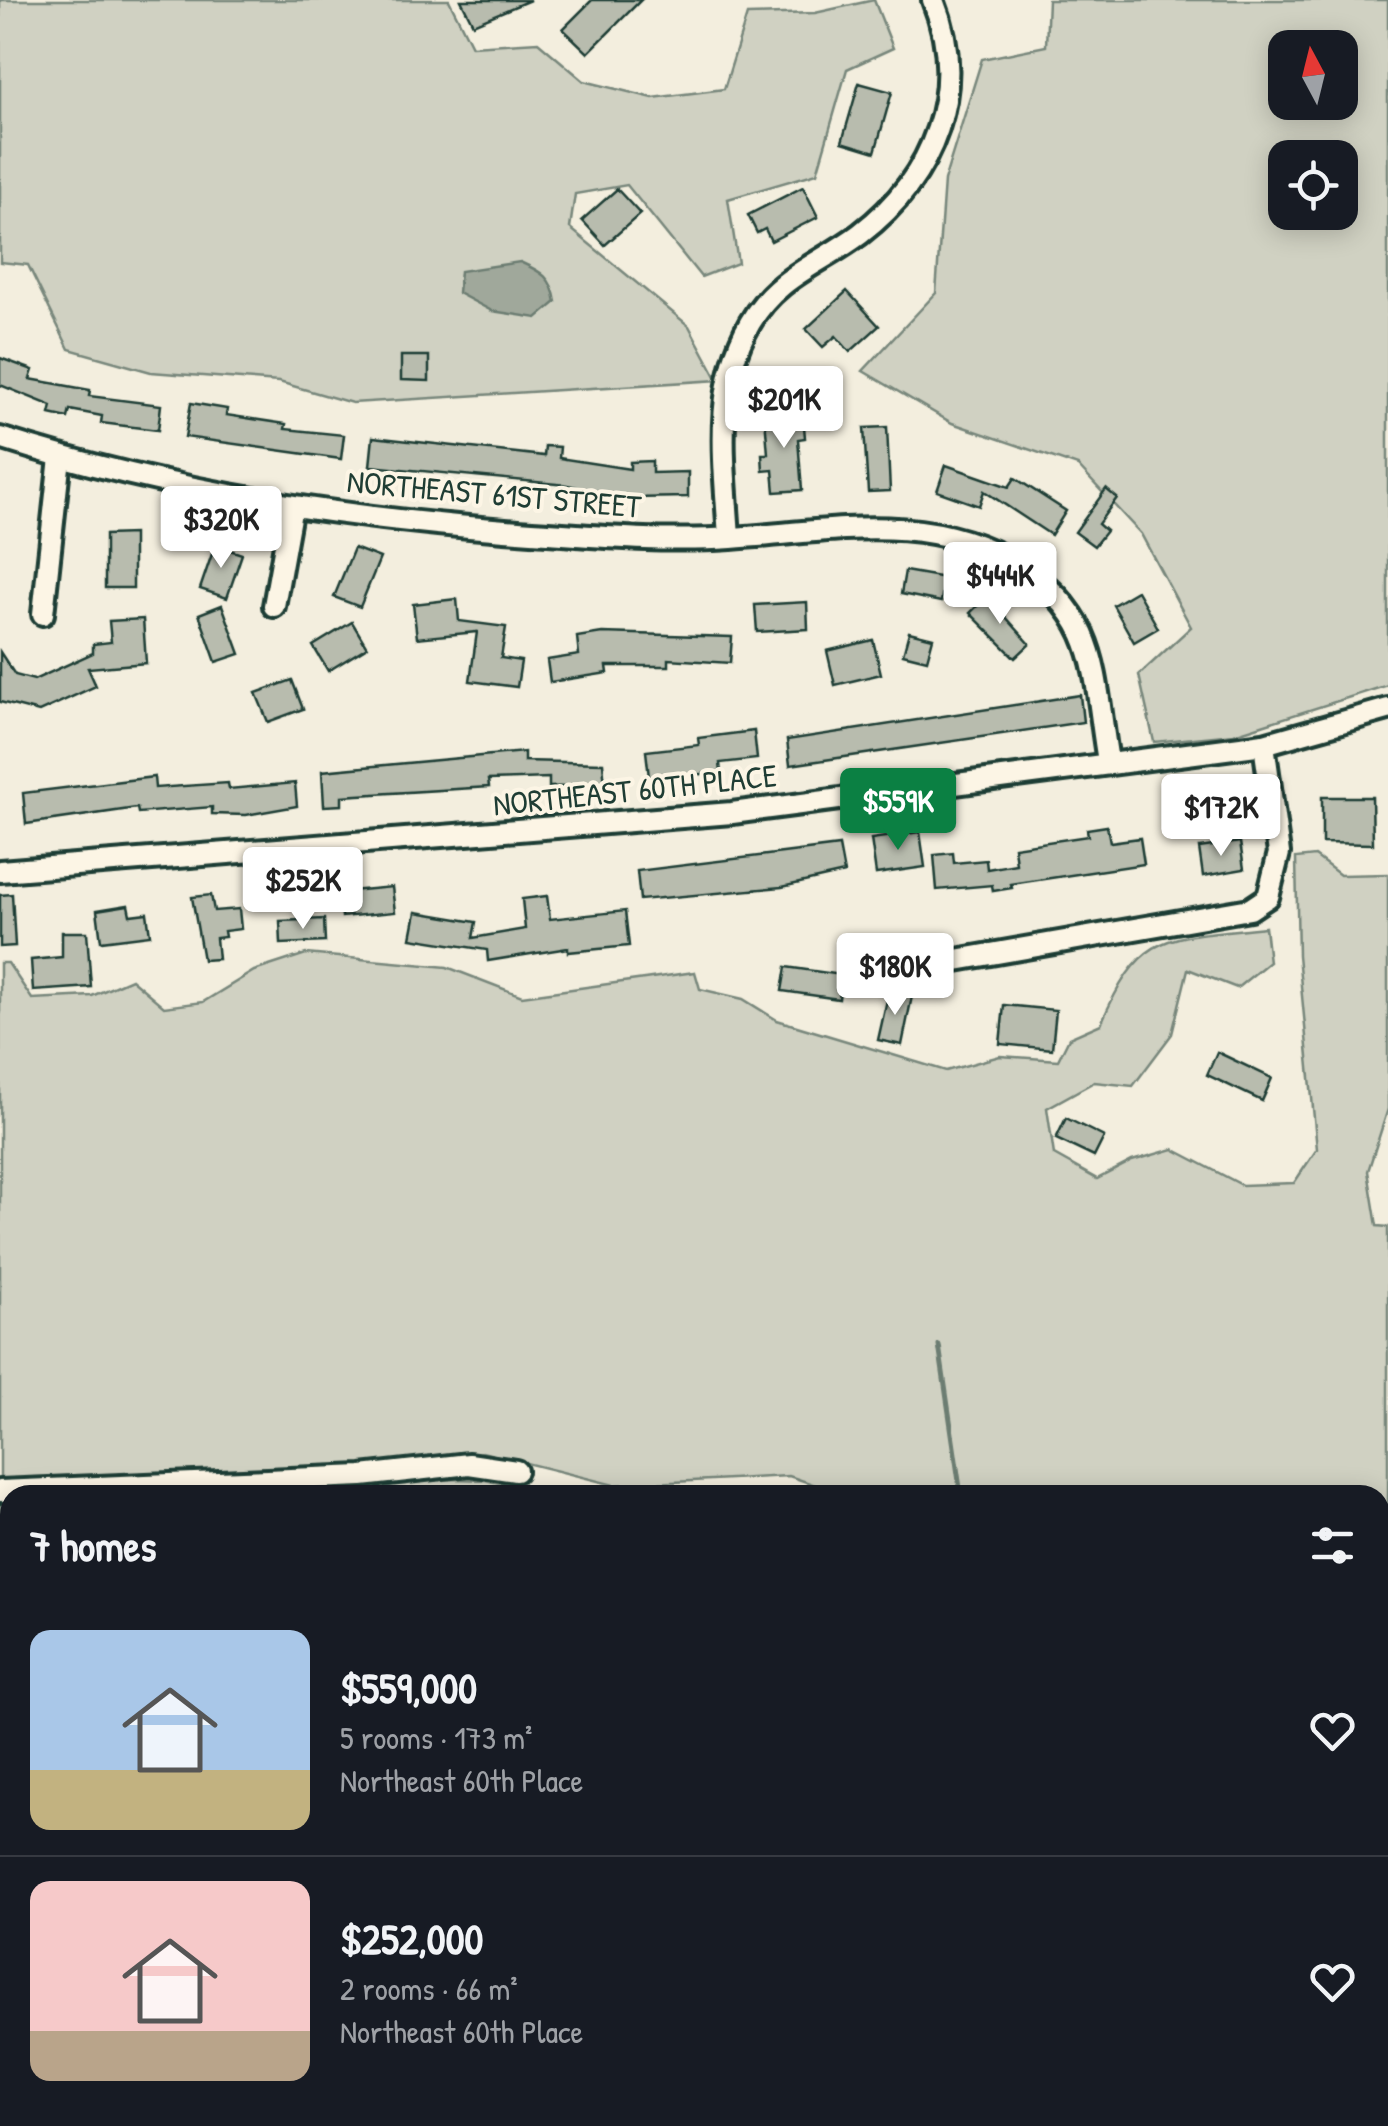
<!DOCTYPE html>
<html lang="en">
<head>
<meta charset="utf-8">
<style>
	:root { --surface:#171b24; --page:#242831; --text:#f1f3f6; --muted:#9ea1a6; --line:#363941; --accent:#0b8043 }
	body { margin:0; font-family:"Patrick Hand",sans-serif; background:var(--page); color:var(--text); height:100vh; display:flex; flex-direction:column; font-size:38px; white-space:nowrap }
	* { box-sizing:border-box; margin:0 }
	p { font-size:32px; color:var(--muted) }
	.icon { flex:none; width:55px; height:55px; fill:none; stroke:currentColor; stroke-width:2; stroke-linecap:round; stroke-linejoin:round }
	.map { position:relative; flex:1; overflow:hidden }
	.details { position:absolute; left:0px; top:1485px; width:1390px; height:642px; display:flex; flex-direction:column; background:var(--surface); border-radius:30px 30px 0 0; box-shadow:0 5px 25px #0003 }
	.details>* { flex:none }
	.needle { width:65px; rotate:353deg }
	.buttons { position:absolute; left:1268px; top:30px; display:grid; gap:20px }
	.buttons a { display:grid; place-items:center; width:90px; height:90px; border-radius:20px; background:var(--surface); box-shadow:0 5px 25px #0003; font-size:50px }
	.price { position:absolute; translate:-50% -85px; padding:0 22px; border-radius:10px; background:#fff; color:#222; font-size:32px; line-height:65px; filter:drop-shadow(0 2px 5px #0008) }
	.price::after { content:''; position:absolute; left:50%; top:60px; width:30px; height:22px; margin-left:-15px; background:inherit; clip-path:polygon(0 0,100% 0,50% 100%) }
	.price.active { background:var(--accent); color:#fff }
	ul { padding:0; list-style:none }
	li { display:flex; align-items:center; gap:30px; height:250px; padding:0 30px }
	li+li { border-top:2px solid var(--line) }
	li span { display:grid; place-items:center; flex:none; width:280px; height:200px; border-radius:20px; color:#555 }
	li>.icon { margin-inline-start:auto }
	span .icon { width:120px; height:120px; fill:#fffc; stroke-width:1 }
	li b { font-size:42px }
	h2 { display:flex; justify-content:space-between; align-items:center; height:120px; padding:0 30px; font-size:42px }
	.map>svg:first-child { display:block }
	.green { fill:#d0d1c2; stroke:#78877b; stroke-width:2.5; fill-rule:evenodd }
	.water { fill:#a0a89b; stroke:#6c7d72; stroke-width:2.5 }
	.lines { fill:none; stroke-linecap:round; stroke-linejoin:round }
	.stream { stroke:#6c7d72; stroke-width:5 }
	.building { fill:#b8bcae; stroke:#1f3d34; stroke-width:2.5 }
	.minor-casing { stroke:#1f3d34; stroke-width:28 }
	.minor { stroke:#fcf5e5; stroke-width:20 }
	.labels { text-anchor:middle; stroke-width:8; stroke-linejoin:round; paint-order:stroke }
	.street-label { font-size:32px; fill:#1f3d34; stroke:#fcf5e5 }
</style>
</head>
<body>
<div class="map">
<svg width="1388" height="2126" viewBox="0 0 1388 2126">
	<rect width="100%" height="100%" fill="#f3eede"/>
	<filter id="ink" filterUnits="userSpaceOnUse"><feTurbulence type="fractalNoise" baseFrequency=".01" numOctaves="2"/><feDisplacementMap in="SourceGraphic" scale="20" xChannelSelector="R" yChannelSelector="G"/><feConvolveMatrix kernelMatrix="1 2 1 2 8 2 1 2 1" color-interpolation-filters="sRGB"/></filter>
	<g filter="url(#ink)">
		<g class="green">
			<polygon points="0,0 449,0 472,46 538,42 584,81 653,98 724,89 747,15 815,13 874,0 893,48 847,69 817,173 728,199 738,263 701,277 627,185 575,194 570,228 689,326 718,380 352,403 279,382 151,372 69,349 28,265 0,262"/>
			<path d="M1048,0H1388V685L1234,734L1154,742L1139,675L1191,627L1141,534L1078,466L952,423L863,371L936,293L944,181L982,59L1046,46ZM1285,48H1340V102H1285ZM1285,158H1340V212H1285Z"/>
			<path d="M1315,856L1340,875L1388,874V1109L1368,1171L1377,1226L1388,1227V2126H0V1506L10,1505V2118H1380V1495H845L789,1476L614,1485L482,1452L410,1463L0,1482V963H8L32,999L92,996L131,979L164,1007L203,1002L254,971L306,954L447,967L522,996L695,972L700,989L743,999L777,1020L946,1071L1000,1056L1058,1060L1069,1038L1101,1024C1142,927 1170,938 1265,927L1269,962L1237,988L1188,969L1172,1034L1133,1086L1094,1082L1047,1108L1054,1155L1097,1179L1132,1161L1173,1149L1242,1185L1294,1183L1317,1149L1298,955L1296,858Z"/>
			<polygon points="456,1479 486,1480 532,1491 219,1495"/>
		</g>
		<g class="water">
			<path d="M520,262C542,272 552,277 556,302L537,318L492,311L458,293L460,271Z"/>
			<polygon points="0,1673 10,1678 10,1790 0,1796"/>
		</g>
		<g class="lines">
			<g class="stream">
				<polyline points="939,1345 961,1495"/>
				<polyline points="0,1870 10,1870"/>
				<polyline points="0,1938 10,1937"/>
				<polyline points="0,2038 10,2037"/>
				<polyline points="293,2118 296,2126"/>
				<polyline points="528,2118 528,2126"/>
			</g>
		</g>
		<g class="building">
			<polygon points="461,0 530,0 473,24"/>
			<polygon points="592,0 641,0 588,53 563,29"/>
			<polygon points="859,83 892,92 875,152 842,142"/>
			<polygon points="803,187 818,217 771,241 765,229 757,233 748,215"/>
			<polygon points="617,189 640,214 605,245 582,220"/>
			<polygon points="847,291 879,326 850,352 836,336 823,347 806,329"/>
			<polygon points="401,356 429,356 429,381 401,380"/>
			<polygon points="0,358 33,370 30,379 90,390 89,396 161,405 158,430 101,423 102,416 70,410 68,418 50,414 52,406 0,385"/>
			<polygon points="191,403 227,409 226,415 286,424 285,429 344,435 341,459 185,437"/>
			<polygon points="803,414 805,438 798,439 802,490 775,492 773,470 763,471 762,454 768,454 765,417"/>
			<polygon points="887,427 890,491 868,492 864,428"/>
			<polygon points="373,437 544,456 545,446 560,447 559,458 630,469 630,462 652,461 652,473 688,472 688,497 630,498 567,485 370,466"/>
			<polygon points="946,465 1009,487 1015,478 1066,511 1051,535 984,491 979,506 937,491"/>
			<polygon points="1106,489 1117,498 1098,524 1106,531 1094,546 1075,532"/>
			<polygon points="133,534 133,588 105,588 105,535"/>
			<polygon points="215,545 242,554 227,598 200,589"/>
			<polygon points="354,548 380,558 360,607 334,597"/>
			<polygon points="905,571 945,578 941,602 901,594"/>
			<polygon points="1137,591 1158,628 1134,642 1113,605"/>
			<polygon points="987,596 1030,644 1015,658 970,613"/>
			<polygon points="457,599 459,621 506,627 501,658 521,661 517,687 470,681 477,632 417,638 413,604"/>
			<polygon points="807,602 808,629 757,632 755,605"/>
			<polygon points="222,605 240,654 216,662 199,614"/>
			<polygon points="143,619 146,663 88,668 96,686 39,712 0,702 0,652 15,675 34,680 93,653 93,644 111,642 109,621"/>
			<polygon points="352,622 367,647 328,671 313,646"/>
			<polygon points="909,632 933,638 927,660 903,654"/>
			<polygon points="602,633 732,637 730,663 669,659 669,666 607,666 608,673 550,682 547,660 579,655 577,637"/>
			<polygon points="873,640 881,674 835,685 827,651"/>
			<polygon points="292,680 303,709 268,722 256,693"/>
			<polygon points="1080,695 1083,722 790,765 787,740"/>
			<polygon points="754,731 757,759 720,763 721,773 649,777 646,751 699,745 698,738"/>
			<polygon points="524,752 524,761 603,763 605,786 549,787 549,778 488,780 489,787 342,796 342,805 324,806 322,771"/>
			<polygon points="154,777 155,788 228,783 229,789 295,783 297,806 246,815 212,814 212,807 138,813 137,808 26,824 23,793"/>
			<polygon points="1322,797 1372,797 1373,844 1322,843"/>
			<polygon points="1107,826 1110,842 1140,838 1144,864 1011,884 1012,888 993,891 992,885 937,890 934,855 953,853 954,863 986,860 987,869 1016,864 1014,847 1088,836 1087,829"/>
			<polygon points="920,832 925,867 876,874 871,839"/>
			<polygon points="1240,842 1244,869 1203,876 1199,848"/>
			<polygon points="839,846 844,873 782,887 640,900 637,871"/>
			<polygon points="392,887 395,912 342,917 340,892"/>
			<polygon points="12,894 15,946 0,947 0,895"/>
			<polygon points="211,895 214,911 239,909 241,929 224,931 225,937 216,938 218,959 203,960 192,897"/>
			<polygon points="547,896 550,919 625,911 629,946 568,952 568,948 488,961 487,950 411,938 416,912 476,922 473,938 525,929 522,899"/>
			<polygon points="128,905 130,915 147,913 150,935 101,941 97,910"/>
			<polygon points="324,919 325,942 281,944 280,921"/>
			<polygon points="62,932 87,932 91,987 33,991 31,960 62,957"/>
			<polygon points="786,967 842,975 839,999 782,991"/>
			<polygon points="889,991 912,996 902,1045 878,1040"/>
			<polygon points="1004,1005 1056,1010 1052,1049 1000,1044"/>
			<polygon points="1217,1052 1272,1078 1262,1101 1207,1075"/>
			<polygon points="1066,1118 1104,1137 1094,1157 1056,1139"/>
		</g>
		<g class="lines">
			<g class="minor-casing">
				<g id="minor">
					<path d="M0,438C163,490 334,517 505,530C579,535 657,543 731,538C830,532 928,509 1018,565C1101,617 1093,674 1108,761"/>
					<path d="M729,538C725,466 712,389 750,323C776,277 820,264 860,234C934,177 969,89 933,0"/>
					<polyline points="274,606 292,506"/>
					<polyline points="43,614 60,457"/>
					<polyline points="0,871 732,813 1264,744 1388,709"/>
					<polyline points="887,972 1250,909 1268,897 1279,853 1264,744"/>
					<polyline points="0,1491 362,1476 469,1464 516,1471"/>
				</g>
			</g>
			<use href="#minor" class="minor"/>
		</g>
	</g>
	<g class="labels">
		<g class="street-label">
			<text transform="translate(494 494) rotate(5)" y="11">NORTHEAST 61ST STREET</text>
			<text transform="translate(635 790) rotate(-6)" y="11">NORTHEAST 60TH PLACE</text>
		</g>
	</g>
</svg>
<div class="buttons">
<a><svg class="needle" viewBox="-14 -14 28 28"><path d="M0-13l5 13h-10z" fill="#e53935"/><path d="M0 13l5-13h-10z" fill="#9ea1a6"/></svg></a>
<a><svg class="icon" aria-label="locate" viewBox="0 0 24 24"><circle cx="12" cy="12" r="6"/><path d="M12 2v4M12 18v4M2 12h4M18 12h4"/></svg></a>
</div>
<b class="price" style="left:784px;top:451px">$201K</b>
<b class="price" style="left:221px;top:571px">$320K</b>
<b class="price" style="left:1000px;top:627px">$444K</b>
<b class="price active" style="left:898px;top:853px">$559K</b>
<b class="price" style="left:1221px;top:859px">$172K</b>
<b class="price" style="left:303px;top:932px">$252K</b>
<b class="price" style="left:895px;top:1018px">$180K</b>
<section class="details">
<h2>7 homes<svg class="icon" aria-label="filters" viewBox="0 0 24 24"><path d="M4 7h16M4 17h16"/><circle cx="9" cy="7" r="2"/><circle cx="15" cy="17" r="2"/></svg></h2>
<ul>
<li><span style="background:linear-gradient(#a9c7e8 70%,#c2b280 0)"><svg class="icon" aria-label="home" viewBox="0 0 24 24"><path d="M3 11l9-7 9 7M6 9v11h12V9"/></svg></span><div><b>$559,000</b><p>5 rooms · 173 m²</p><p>Northeast 60th Place</p></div><svg class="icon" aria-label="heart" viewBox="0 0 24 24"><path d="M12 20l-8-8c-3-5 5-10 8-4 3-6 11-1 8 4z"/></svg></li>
<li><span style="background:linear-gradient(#f6c9c9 75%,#b9a48a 0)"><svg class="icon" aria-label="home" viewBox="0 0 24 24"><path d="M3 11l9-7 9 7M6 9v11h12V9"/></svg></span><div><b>$252,000</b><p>2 rooms · 66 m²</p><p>Northeast 60th Place</p></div><svg class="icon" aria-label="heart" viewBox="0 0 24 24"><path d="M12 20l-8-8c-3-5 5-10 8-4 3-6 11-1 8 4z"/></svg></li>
</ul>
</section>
</div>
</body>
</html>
